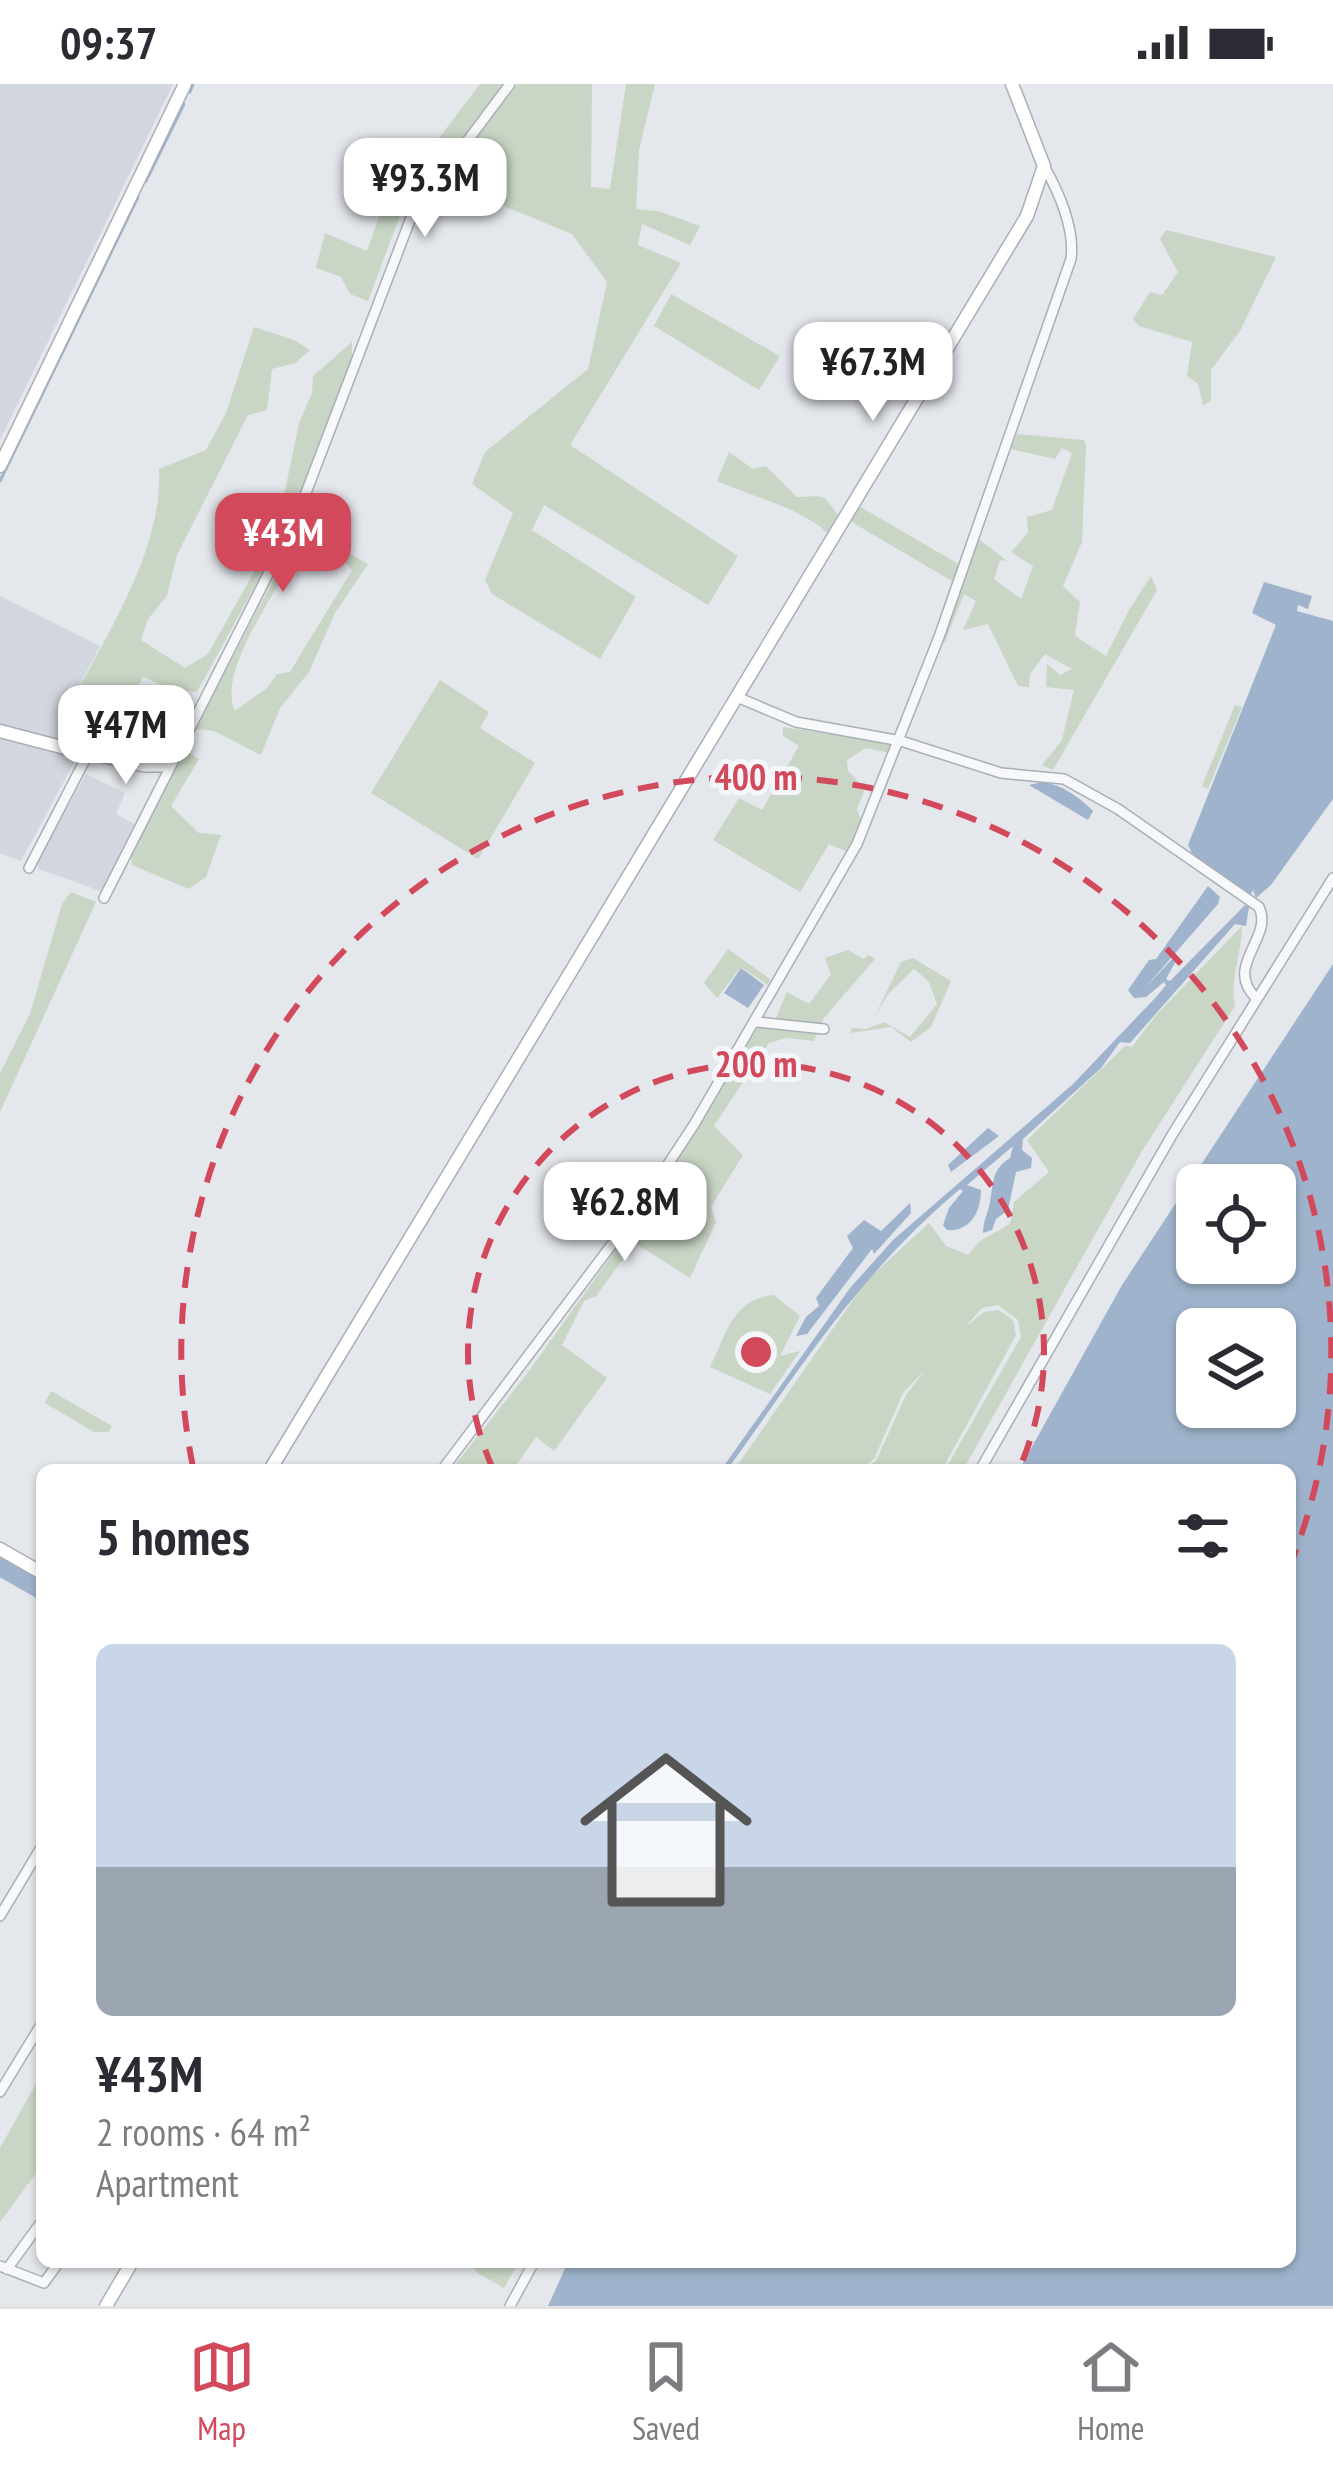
<!DOCTYPE html>
<html lang="en">
<head>
<meta charset="utf-8">
<style>
	:root { --surface:#fff; --page:#f2f2f3; --text:#2b2b33; --muted:#7c7c81; --line:#e1e1e2; --accent:#d1495b }
	body { margin:0; font-family:"PT Sans Narrow",sans-serif; background:var(--page); color:var(--text); height:100vh; display:flex; flex-direction:column; font-size:45px; white-space:nowrap }
	* { box-sizing:border-box; margin:0 }
	p { font-size:39px; color:var(--muted) }
	.icon { flex:none; width:66px; height:66px; fill:none; stroke:currentColor; stroke-width:2; stroke-linecap:round; stroke-linejoin:round }
	.map { position:relative; flex:1; overflow:hidden }
	.details { position:absolute; left:36px; top:1380px; width:1260px; height:804px; display:flex; flex-direction:column; background:var(--surface); border-radius:18px; box-shadow:0 3px 9px #0004 }
	.details>* { flex:none }
	.buttons { position:absolute; left:1176px; top:1080px; display:grid; gap:24px }
	.buttons a { display:grid; place-items:center; width:120px; height:120px; border-radius:18px; background:var(--surface); box-shadow:0 3px 9px #0004; font-size:60px }
	.price { position:absolute; translate:-50% -102px; padding:0 27px; border-radius:24px; background:#fff; color:#222; font-size:39px; line-height:78px; filter:drop-shadow(0 3px 6px #0008) }
	.price::after { content:''; position:absolute; left:50%; top:72px; width:36px; height:27px; margin-left:-18px; background:inherit; clip-path:polygon(0 0,100% 0,50% 100%) }
	.price.on { background:var(--accent); color:#fff }
	ul { padding:0; list-style:none }
	li { display:grid; align-content:center; gap:24px; height:636px; padding:0 60px }
	li+li { border-top:3px solid var(--line) }
	li span { display:grid; place-items:center; height:372px; border-radius:18px; color:#555 }
	li>.icon { margin-inline-start:auto }
	span .icon { width:216px; height:216px; fill:#fffc; stroke-width:1 }
	li b { font-size:51px }
	h2 { display:flex; justify-content:space-between; align-items:center; height:144px; padding:0 60px; font-size:51px }
	.status { display:flex; justify-content:space-between; align-items:center; height:84px; padding:0 60px; background:var(--surface); direction:ltr }
	.status svg { height:33px; fill:currentColor }
	.dock { display:flex; justify-content:space-around; align-items:center; height:168px; border-top:3px solid var(--line); background:var(--surface); font-size:33px; color:var(--muted) }
	.dock a { display:grid; justify-items:center; gap:6px }
	.dock .on { color:var(--accent) }
	.map>svg:first-child { display:block }
	.built { fill:#d2d6de }
	.green { fill:#c9d6c5 }
	.water { fill:#9fb4cc; fill-rule:evenodd }
	.lines { fill:none; stroke-linecap:round; stroke-linejoin:round }
	.stream { stroke:#9fb4cc; stroke-width:3 }
	.river { stroke:#9fb4cc; stroke-width:18 }
	.street-casing { stroke:#a9aeb7; stroke-width:12 }
	.secondary-casing { stroke:#a9aeb7; stroke-width:15 }
	.street { stroke:#f7f8fa; stroke-width:9 }
	.secondary { stroke:#fff; stroke-width:12 }
	.ring { fill:none; stroke:#d1495b; stroke-width:6; stroke-dasharray:21 15 }
	.centre { fill:#d1495b; stroke:#f4f6f9; stroke-width:6 }
	.ring-label { font-size:36px; text-anchor:middle; font-weight:bold; fill:#d1495b; stroke:#f4f6f9; stroke-width:10; stroke-linejoin:round; paint-order:stroke }
</style>
</head>
<body>
<div class="status"><b>09:37</b><svg viewBox="0 0 49 12"><path d="M0 12V9h3v3zM5 12V6h3v6zM10 12V3h3v9zM15 12V0h3v12zM26 1h20v11H26zM47 4h2v5h-2z"/></svg></div>
<div class="map">
<svg width="1333" height="2222" viewBox="0 0 1333 2222">
	<rect width="100%" height="100%" fill="#e4e7ec"/>
	<g class="built">
		<polygon points="0,0 173,0 0,356"/>
		<polygon points="0,512 100,562 75,610 104,627 86,663 0,641"/>
		<polygon points="0,654 77,673 21,777 0,769"/>
		<polygon points="86,690 125,709 116,730 136,741 103,808 39,785 37,777"/>
	</g>
	<g class="green">
		<polygon points="480,0 505,0 454,67 445,67 401,129 368,217 350,210 341,193 316,184 325,149 367,167 379,133"/>
		<polygon points="518,0 592,0 591,103 610,105 626,0 655,0 639,66 636,125 658,127 700,142 690,161 642,140 638,161 681,179 570,361 738,472 708,521 544,421 532,446 636,513 600,575 492,510 485,496 513,429 472,400 485,368 588,285 607,198 572,150 467,107 447,110 429,132 421,134 452,81"/>
		<polygon points="1166,146 1276,173 1240,247 1211,286 1211,317 1203,321 1198,300 1187,292 1192,258 1139,242 1133,235 1150,208 1162,211 1178,188 1160,155"/>
		<polygon points="671,210 780,272 759,306 654,242"/>
		<path d="M254,243L294,256L310,266L295,279L272,285L267,326L248,331L177,471L167,512L148,535L141,556L185,584L208,570L264,470L282,421L299,339L312,309L313,292L352,258V280L291,436L197,608L172,605L143,593L127,624L114,670L87,663L106,626L76,610C111,543 163,462 159,385L206,366L226,329Z"/>
		<polygon points="1017,350 1084,356 1086,361 1082,458 1063,502 1080,518 1075,552 1106,572 1129,526 1151,492 1157,506 1053,686 1042,681 1062,656 1074,606 1046,603 1047,580 1060,591 1072,585 1045,570 1030,590 1029,603 1018,602 988,540 963,546 976,517 964,510 945,558 939,561 979,455 1007,477 1000,476 994,495 1021,515 1033,482 1011,468 1028,449 1027,433 1052,426 1072,369 1062,364 1055,375 1011,365"/>
		<path d="M729,368L753,385L766,382L797,413C824,413 821,407 838,431L829,450C797,422 756,414 717,397Z"/>
		<polygon points="859,422 960,481 941,543 938,539 952,497 850,437"/>
		<path d="M292,460L299,464C281,503 216,586 235,627L268,603L277,590L290,588L352,486L339,471L343,466L368,480L335,529L309,588L280,624L261,671L214,647L195,645Z"/>
		<polygon points="440,596 489,628 480,644 535,679 478,775 371,709"/>
		<polygon points="1235,621 1242,623 1208,705 1202,702"/>
		<polygon points="783,643 894,660 890,669 866,664 847,676 848,687 865,705 857,725 862,739 848,768 829,760 800,808 713,756 739,714 762,726 799,662 783,652"/>
		<polygon points="187,668 199,675 171,722 199,749 221,751 206,793 189,805 132,781 131,770 172,687"/>
		<polygon points="71,808 96,818 0,1028 0,989 30,930 62,820"/>
		<path d="M1242,842C1242,869 1229,896 1235,922L1142,1067L963,1386H945L1021,1253L1018,1236L998,1221L982,1224L965,1243L984,1228L999,1226L1013,1236L1016,1251L942,1386H863L876,1377L906,1311L925,1286L903,1309L874,1375L858,1386H734L867,1196L929,1139L946,1162L968,1171L980,1157L1010,1140L1014,1118L1049,1088L1027,1056L1125,962L1132,963L1156,931Z"/>
		<polygon points="728,865 770,895 768,901 741,883 717,914 704,899"/>
		<polygon points="848,866 864,875 868,871 875,875 823,935 814,957 786,954 769,959 714,1042 743,1071 711,1123 716,1138 690,1194 635,1159 596,1212 584,1217 562,1261 607,1294 554,1367 536,1353 513,1386 451,1386 526,1291 632,1143 758,943 772,943 787,908 809,920 831,890 825,874"/>
		<polygon points="913,874 951,897 931,943 911,958 891,943 851,949 851,944 866,945 884,938 910,953 937,920 929,898 914,885 888,910 874,934 901,878"/>
		<path d="M774,1211L800,1232L780,1272L800,1267L770,1310L710,1283C727,1249 732,1215 774,1211Z"/>
		<polygon points="51,1307 112,1342 109,1348 94,1348 45,1319"/>
		<polygon points="42,1989 42,2081 0,2138 0,2064"/>
		<polygon points="472,2178 519,2178 504,2204 476,2188"/>
	</g>
	<g class="water">
		<polygon points="1264,498 1312,512 1308,525 1298,521 1297,527 1333,537 1333,715 1271,801 1256,814 1253,806 1250,812 1195,775 1188,761 1276,541 1252,529"/>
		<path d="M1042,698C1061,700 1079,713 1093,727L1088,736L1029,701Z"/>
		<path d="M1208,802L1220,813L1218,820L1144,905L1173,874L1176,877L1166,895L1170,897L1245,821L1249,823L1246,842L1235,840L1130,959L1120,958L1101,984L1023,1055L1022,1066L1032,1074L1031,1084L1016,1088L1008,1126L996,1135L992,1146L983,1149C983,1137 988,1129 990,1118C994,1098 991,1086 1010,1074L1013,1062L967,1101L981,1106C981,1128 970,1148 947,1146L943,1141L949,1124L963,1107L960,1105C862,1187 801,1283 727,1386H721L850,1204L893,1156L1073,1000L1157,912L1166,901L1164,898L1146,913L1134,914L1128,906L1149,876L1156,875Z"/>
		<path d="M1333,880V2222H548L568,2178H1290V1386H1019L1122,1201ZM1197,1101H1275V1179H1197ZM1197,1245H1275V1323H1197Z"/>
		<polygon points="741,884 764,901 748,924 724,909"/>
		<polygon points="988,1044 999,1052 951,1088 948,1081"/>
		<polygon points="910,1119 911,1129 874,1170 872,1165 807,1250 796,1252 806,1233 819,1222 816,1214 853,1164 847,1152 864,1136 881,1147"/>
	</g>
	<g class="lines">
		<g class="stream">
			<polyline points="190,8 193,0"/>
			<polyline points="146,97 184,20"/>
			<polyline points="0,397 138,113"/>
		</g>
		<polyline class="river" points="0,1483 42,1507"/>
		<g class="street-casing">
			<g id="street">
				<path d="M737,613L796,638L901,657L1001,689L1064,695L1118,725L1259,823C1274,854 1223,882 1256,914"/>
				<polyline points="29,784 88,670 144,683 167,683"/>
				<polyline points="104,814 296,435 412,131 510,0"/>
				<polyline points="757,938 824,945"/>
				<path d="M442,1386L640,1123L695,1039L857,760L939,553L1071,175C1075,145 1059,108 1044,82"/>
				<polyline points="980,1386 1172,1051 1333,794"/>
				<polyline points="0,1832 42,1762"/>
				<polyline points="0,2008 42,1939"/>
				<polyline points="0,2182 44,2199 59,2178"/>
				<polyline points="7,2185 42,2137"/>
				<polyline points="510,2222 534,2178"/>
			</g>
		</g>
		<g class="secondary-casing">
			<g id="secondary">
				<polyline points="0,382 185,0"/>
				<polyline points="0,647 88,670"/>
				<polyline points="270,1386 1027,132 1044,82 1012,0"/>
				<polyline points="0,1465 42,1489"/>
				<polyline points="106,2222 132,2178"/>
			</g>
		</g>
		<use href="#street" class="street"/>
		<use href="#secondary" class="secondary"/>
	</g>
	<g class="ring">
		<path d="M493 1385A288 288 0 1 1 1019 1385"/>
		<path d="M193 1383A575 575 0 1 1 1291 1479"/>
	</g>
	<circle cx="756" cy="1268" r="18" class="centre"/>
	<g class="ring-label">
		<text x="756" y="706">400 m</text>
		<text x="756" y="993">200 m</text>
	</g>
</svg>
<div class="buttons">
<a><svg class="icon" aria-label="locate" viewBox="0 0 24 24"><circle cx="12" cy="12" r="6"/><path d="M12 2v4M12 18v4M2 12h4M18 12h4"/></svg></a>
<a><svg class="icon" aria-label="layers" viewBox="0 0 24 24"><path d="M12 4l9 5-9 5-9-5zM3 14l9 5 9-5"/></svg></a>
</div>
<b class="price" style="left:425px;top:156px">¥93.3M</b>
<b class="price" style="left:873px;top:340px">¥67.3M</b>
<b class="price on" style="left:283px;top:511px">¥43M</b>
<b class="price" style="left:126px;top:703px">¥47M</b>
<b class="price" style="left:625px;top:1180px">¥62.8M</b>
<section class="details">
<h2>5 homes<svg class="icon" aria-label="filters" viewBox="0 0 24 24"><path d="M4 7h16M4 17h16"/><circle cx="9" cy="7" r="2"/><circle cx="15" cy="17" r="2"/></svg></h2>
<ul>
<li><span style="background:linear-gradient(#c9d6e8 60%,#9aa5b1 0)"><svg class="icon" aria-label="home" viewBox="0 0 24 24"><path d="M3 11l9-7 9 7M6 9v11h12V9"/></svg></span><div><b>¥43M</b><p>2 rooms · 64 m²</p><p>Apartment</p></div></li>
</ul>
</section>
</div>
<nav class="dock">
<a class="on"><svg class="icon" aria-label="map" viewBox="0 0 24 24"><path d="M3 6l6-2 6 2 6-2v14l-6 2-6-2-6 2zM9 4v14M15 6v14"/></svg>Map</a>
<a><svg class="icon" aria-label="saved" viewBox="0 0 24 24"><path d="M7 4h10v16l-5-4-5 4z"/></svg>Saved</a>
<a><svg class="icon" aria-label="home" viewBox="0 0 24 24"><path d="M3 11l9-7 9 7M6 9v11h12V9"/></svg>Home</a>
</nav>
</body>
</html>
